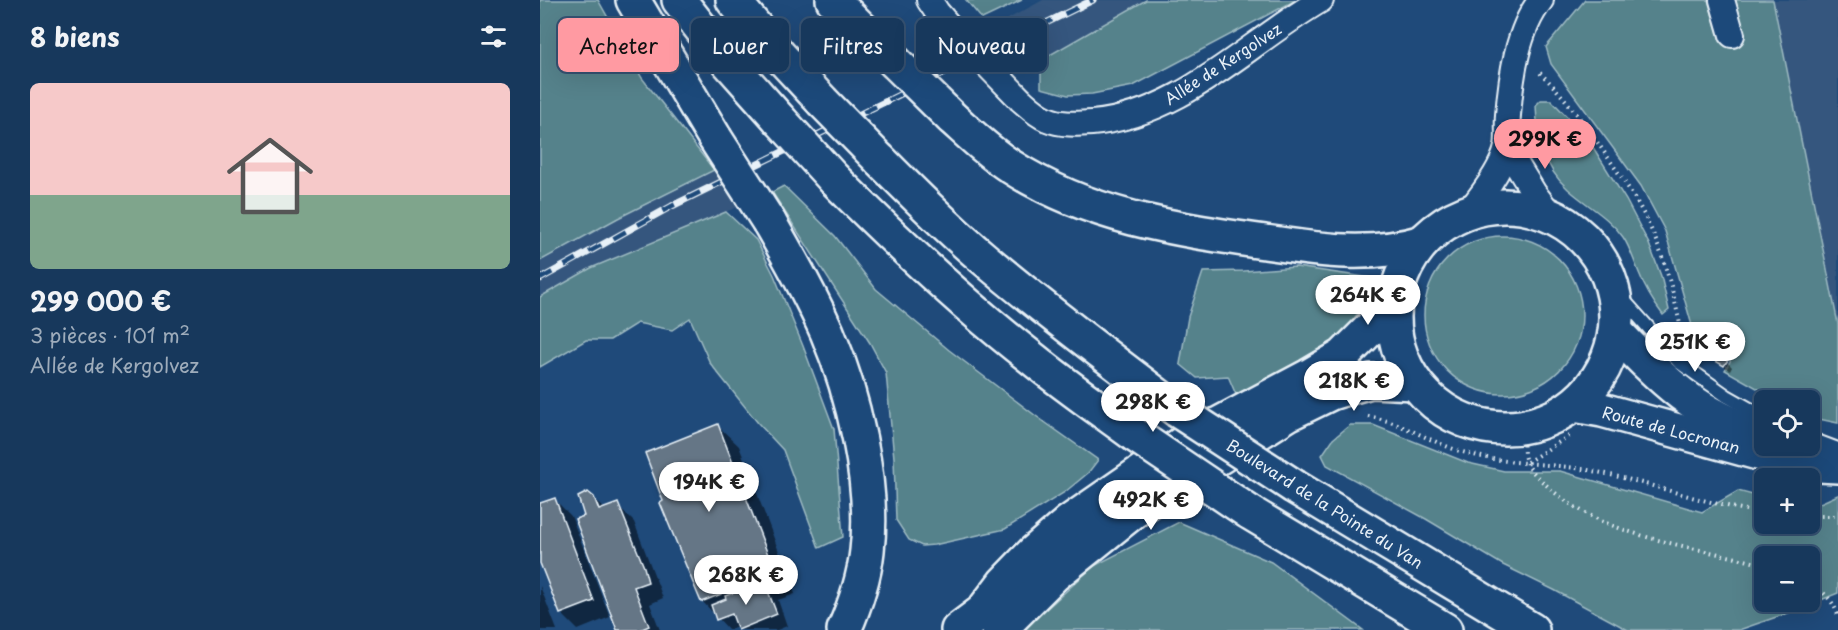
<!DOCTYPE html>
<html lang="fr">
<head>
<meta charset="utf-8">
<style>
	:root { --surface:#17385c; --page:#244365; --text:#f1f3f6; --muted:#9eacbb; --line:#365272; --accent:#ff9aa2 }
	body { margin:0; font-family:"Playpen Sans",sans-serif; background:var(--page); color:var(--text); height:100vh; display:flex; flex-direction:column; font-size:22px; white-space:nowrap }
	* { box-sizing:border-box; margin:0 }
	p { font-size:20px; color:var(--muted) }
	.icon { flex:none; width:33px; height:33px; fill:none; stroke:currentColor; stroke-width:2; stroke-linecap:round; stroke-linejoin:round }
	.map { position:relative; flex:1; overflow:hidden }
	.panel { display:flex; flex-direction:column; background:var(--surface); width:540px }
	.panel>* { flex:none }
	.hud { position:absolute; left:18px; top:18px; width:570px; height:54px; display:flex; gap:12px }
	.controls { position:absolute; left:1214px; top:390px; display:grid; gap:12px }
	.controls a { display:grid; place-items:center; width:66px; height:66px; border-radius:9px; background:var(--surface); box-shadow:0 6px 24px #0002,0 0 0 2px var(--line); font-size:30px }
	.price { position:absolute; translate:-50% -51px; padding:0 14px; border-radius:21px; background:#fff; color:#222; font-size:20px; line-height:39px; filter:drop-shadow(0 2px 3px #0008) }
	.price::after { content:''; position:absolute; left:50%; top:36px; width:18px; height:14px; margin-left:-9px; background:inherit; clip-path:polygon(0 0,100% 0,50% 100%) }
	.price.active { background:var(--accent); color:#111 }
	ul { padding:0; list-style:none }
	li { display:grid; align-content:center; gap:12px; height:318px; padding:0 30px }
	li+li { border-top:2px solid var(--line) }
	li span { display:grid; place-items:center; height:186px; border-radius:9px; color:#555 }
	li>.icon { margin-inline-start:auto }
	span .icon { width:108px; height:108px; fill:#fffc; stroke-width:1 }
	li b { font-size:26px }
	h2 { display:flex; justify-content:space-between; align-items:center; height:72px; padding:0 30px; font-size:26px }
	.pill { padding:0 21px; border-radius:9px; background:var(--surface); box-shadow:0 6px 24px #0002,0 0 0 2px var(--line); font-size:21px; line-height:54px }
	.pill.active { background:var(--accent); color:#111 }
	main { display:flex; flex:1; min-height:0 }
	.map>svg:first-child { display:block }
	.built { fill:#34577e }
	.green { fill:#54828b; stroke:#9ebac2; stroke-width:1.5; fill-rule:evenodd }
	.shadow { fill:#0007 }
	.building { fill:#657686; stroke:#e8f1f8; stroke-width:1.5 }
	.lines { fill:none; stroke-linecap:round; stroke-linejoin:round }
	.lane-casing { stroke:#e8f1f8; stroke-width:16 }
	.street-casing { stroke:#e8f1f8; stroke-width:28 }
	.secondary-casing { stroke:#e8f1f8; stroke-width:38 }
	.highway-casing { stroke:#e8f1f8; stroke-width:38 }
	.path { stroke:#e8f1f8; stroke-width:4; stroke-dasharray:1.5 4.5; stroke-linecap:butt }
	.lane { stroke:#1f4a7a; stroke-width:12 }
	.street { stroke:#1f4a7a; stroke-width:24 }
	.secondary { stroke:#1f4a7a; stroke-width:33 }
	.highway { stroke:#1f4a7a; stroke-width:33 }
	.rail-casing { stroke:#e8f1f8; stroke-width:7 }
	.rail { stroke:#1f4a7a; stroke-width:4.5; stroke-dasharray:14; stroke-linecap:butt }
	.street-bridge-casing { stroke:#e8f1f8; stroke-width:28; stroke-linecap:butt }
	.highway-bridge-casing { stroke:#e8f1f8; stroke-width:38; stroke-linecap:butt }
	.street-bridge { stroke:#1f4a7a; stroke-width:24 }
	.highway-bridge { stroke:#1f4a7a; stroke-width:33 }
	.labels { text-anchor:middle; stroke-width:6; stroke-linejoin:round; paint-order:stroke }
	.street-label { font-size:16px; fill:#e8f1f8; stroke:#1f4a7a }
</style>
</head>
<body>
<main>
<section class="panel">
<h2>8 biens<svg class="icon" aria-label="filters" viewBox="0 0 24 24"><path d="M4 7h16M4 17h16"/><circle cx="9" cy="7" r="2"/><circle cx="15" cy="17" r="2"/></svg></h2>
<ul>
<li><span style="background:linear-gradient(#f6c9c9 60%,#7fa58c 0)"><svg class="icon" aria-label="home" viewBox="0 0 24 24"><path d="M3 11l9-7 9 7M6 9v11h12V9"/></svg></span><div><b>299 000 €</b><p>3 pièces · 101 m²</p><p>Allée de Kergolvez</p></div></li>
</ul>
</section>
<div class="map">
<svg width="1298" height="630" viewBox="0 0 1298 630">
	<rect width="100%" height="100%" fill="#1f4a7a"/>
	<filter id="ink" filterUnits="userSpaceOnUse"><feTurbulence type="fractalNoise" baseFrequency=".0167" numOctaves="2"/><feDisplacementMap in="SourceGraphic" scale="12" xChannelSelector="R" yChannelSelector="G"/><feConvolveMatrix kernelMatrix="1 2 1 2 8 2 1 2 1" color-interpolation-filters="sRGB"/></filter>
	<g filter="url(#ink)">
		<g class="built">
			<polygon points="503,0 606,0 501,60 474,68 444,32"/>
			<polygon points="1233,0 1298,0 1298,324"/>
			<polygon points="174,170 200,206 51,268 0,297 0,261 78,218"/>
		</g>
		<g class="green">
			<polygon points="0,0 58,0 102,78 174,170 78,218 0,261"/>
			<polygon points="426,0 482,0 442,19"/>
			<polygon points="606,0 756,0 593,86 552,94 528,95 501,88 501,60"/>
			<polygon points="1045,0 1168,0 1180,41 1201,32 1193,0 1233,0 1298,324 1298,423 1269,417 1269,400 1238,400 1185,370 1192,358 1170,346 1153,329 1125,231 1101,186 1011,64 1006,47"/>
			<path d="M1001,100H1011L1046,136L1086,200L1109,244L1121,276L1129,310L1123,315C1114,303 1105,289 1100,275C1094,262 1091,249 1083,237C1068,216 1047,206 1028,189C1003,167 997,137 996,105Z"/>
			<polygon points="244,186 295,236 336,289 409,350 496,416 558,460 548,473 525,492 465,529 394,545 382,546 369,540 356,520 354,458 346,373 330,343 232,192"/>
			<polygon points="186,212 216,240 234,275 263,346 294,429 303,537 279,548 243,450 218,423 170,363 150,318 132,330 97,323 70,340 46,340 0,367 0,297 51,268"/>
			<circle cx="963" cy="315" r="79"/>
			<polygon points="756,267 831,278 826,301 802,336 758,366 697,397 688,376 657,378 640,364 648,317 663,272 704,271"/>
			<path d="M810,425H833L928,463L964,471H1020L1162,512L1198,491L1224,498V524H1269V508L1298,495V593L1254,611L1199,630H1088L1014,590L963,565L886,519L787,465L782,455L793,439ZM1224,556H1269V602H1224Z"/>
			<polygon points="639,522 731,562 823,630 483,630 554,566"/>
		</g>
		<g class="shadow">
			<polygon points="1174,359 1187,362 1192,367 1190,371"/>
			<polygon points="178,426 199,446 255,594 238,600 247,626 237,630 200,630 198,627 189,630 162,601"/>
			<polygon points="50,495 65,509 77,505 94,522 123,598 110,604 120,630 79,630 46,517"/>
			<polygon points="14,499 31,516 70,617 38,630 21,613 0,559 0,505"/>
			<polygon points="0,586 17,630 0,630"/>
		</g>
		<g class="building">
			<polygon points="1175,353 1188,360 1184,366 1172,359"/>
			<polygon points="178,424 235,573 161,602 120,503 123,501 105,453"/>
			<polygon points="48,492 54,497 59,510 78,503 104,567 108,582 94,587 109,626 100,630 77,630 35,519 44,516 38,497"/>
			<polygon points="15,498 54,601 20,614 0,563 0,503"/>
			<polygon points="224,581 237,614 198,630 192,614 176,620 171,605 186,599 185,596"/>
		</g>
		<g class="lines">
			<g class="lane-casing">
				<g id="lane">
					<polyline points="1073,288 1139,362 1187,396 1224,417"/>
					<polyline points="1269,438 1298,449"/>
				</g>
			</g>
			<g class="street-casing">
				<g id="street">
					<polyline points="389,0 397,12 410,27"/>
					<polyline points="1182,0 1192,35"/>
					<path d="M481,100C489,107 497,115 507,119C521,125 537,124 552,123C642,115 707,43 781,0"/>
					<polyline points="967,149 994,193 1011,215"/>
					<path d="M929,211C942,195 963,167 967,147C969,137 967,125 968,115C971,78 977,30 1001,0"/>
				</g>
			</g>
			<g class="secondary-casing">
				<g id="secondary">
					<circle cx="965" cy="317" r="111"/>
					<path d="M1076,332C1120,378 1158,417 1222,434"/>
					<polyline points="1034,405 1062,410 1236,458 1278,465 1298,466"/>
					<polyline points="418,630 442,612 464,583 493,553 529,522 643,443 769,376 803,356 831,328 856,294"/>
					<polyline points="459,630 513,576 594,511 748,414 791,393 810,387 831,381 875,383"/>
				</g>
			</g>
			<g class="highway-casing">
				<g id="highway">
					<polyline points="93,0 175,138"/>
					<polyline points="139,0 182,55 240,120"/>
					<polyline points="193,0 239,55 282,101"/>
					<polyline points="293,0 355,62"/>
					<path d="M411,117C430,134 448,152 470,166C549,217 634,229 725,242C779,250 830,258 883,242"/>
					<path d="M339,159C372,192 406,227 442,257C505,311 572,360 637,410"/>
					<path d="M294,179C357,242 422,304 493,359C526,386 561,410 595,435"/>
					<path d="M229,222C250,258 270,294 287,332C313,393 335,484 327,551C324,578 315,605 304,630"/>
					<polyline points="755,487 992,630"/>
					<polyline points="709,512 905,630"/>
				</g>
			</g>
			<g class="path">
				<path d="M1000,73C1027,98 1048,129 1069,159C1084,181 1100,204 1111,229C1126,262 1135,299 1142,334"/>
				<path d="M828,416C865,423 894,445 930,454C966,464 1005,463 1042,469C1104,480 1162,504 1224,513"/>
				<path d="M983,427C984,438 982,455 987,464C993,474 1004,483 1013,491C1071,540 1153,545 1224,565"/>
				<polyline points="987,462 1029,436"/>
				<polyline points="1269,516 1298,516"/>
				<path d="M1269,583C1283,591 1293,600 1298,615"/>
			</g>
			<use href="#lane" class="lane"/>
			<use href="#street" class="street"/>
			<use href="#secondary" class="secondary"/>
			<use href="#highway" class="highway"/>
			<g class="rail-casing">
				<polyline id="rail" points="0,279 132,206 553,0"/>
			</g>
			<use href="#rail" class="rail"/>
			<g class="street-bridge-casing">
				<polyline id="street-bridge" points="410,27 481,100"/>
			</g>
			<g class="highway-bridge-casing">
				<g id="highway-bridge">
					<polyline points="355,62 411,117"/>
					<polyline points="282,101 339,159"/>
					<polyline points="240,120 294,179"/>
					<polyline points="175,138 229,222"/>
					<polyline points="637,410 755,487"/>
					<polyline points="595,435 709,512"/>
				</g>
			</g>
			<use href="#street-bridge" class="street-bridge"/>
			<use href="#highway-bridge" class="highway-bridge"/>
		</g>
	</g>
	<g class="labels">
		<g class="street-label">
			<text transform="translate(683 64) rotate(-33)" y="6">Allée de Kergolvez</text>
			<text transform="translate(1131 430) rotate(15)" y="6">Route de Locronan</text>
			<text transform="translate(785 504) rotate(32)" y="6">Boulevard de la Pointe du Van</text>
		</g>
	</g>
</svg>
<div class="controls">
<a><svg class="icon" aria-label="locate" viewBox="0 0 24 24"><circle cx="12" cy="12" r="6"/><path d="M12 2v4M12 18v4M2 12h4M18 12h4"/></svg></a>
<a>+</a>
<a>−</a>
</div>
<b class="price active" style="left:1005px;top:170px">299K €</b>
<b class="price" style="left:828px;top:326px">264K €</b>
<b class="price" style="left:1155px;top:373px">251K €</b>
<b class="price" style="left:814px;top:412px">218K €</b>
<b class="price" style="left:613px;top:433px">298K €</b>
<b class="price" style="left:169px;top:513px">194K €</b>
<b class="price" style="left:611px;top:531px">492K €</b>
<b class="price" style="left:206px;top:606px">268K €</b>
<div class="hud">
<a class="pill active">Acheter</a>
<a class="pill">Louer</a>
<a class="pill">Filtres</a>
<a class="pill">Nouveau</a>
</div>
</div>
</main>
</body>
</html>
